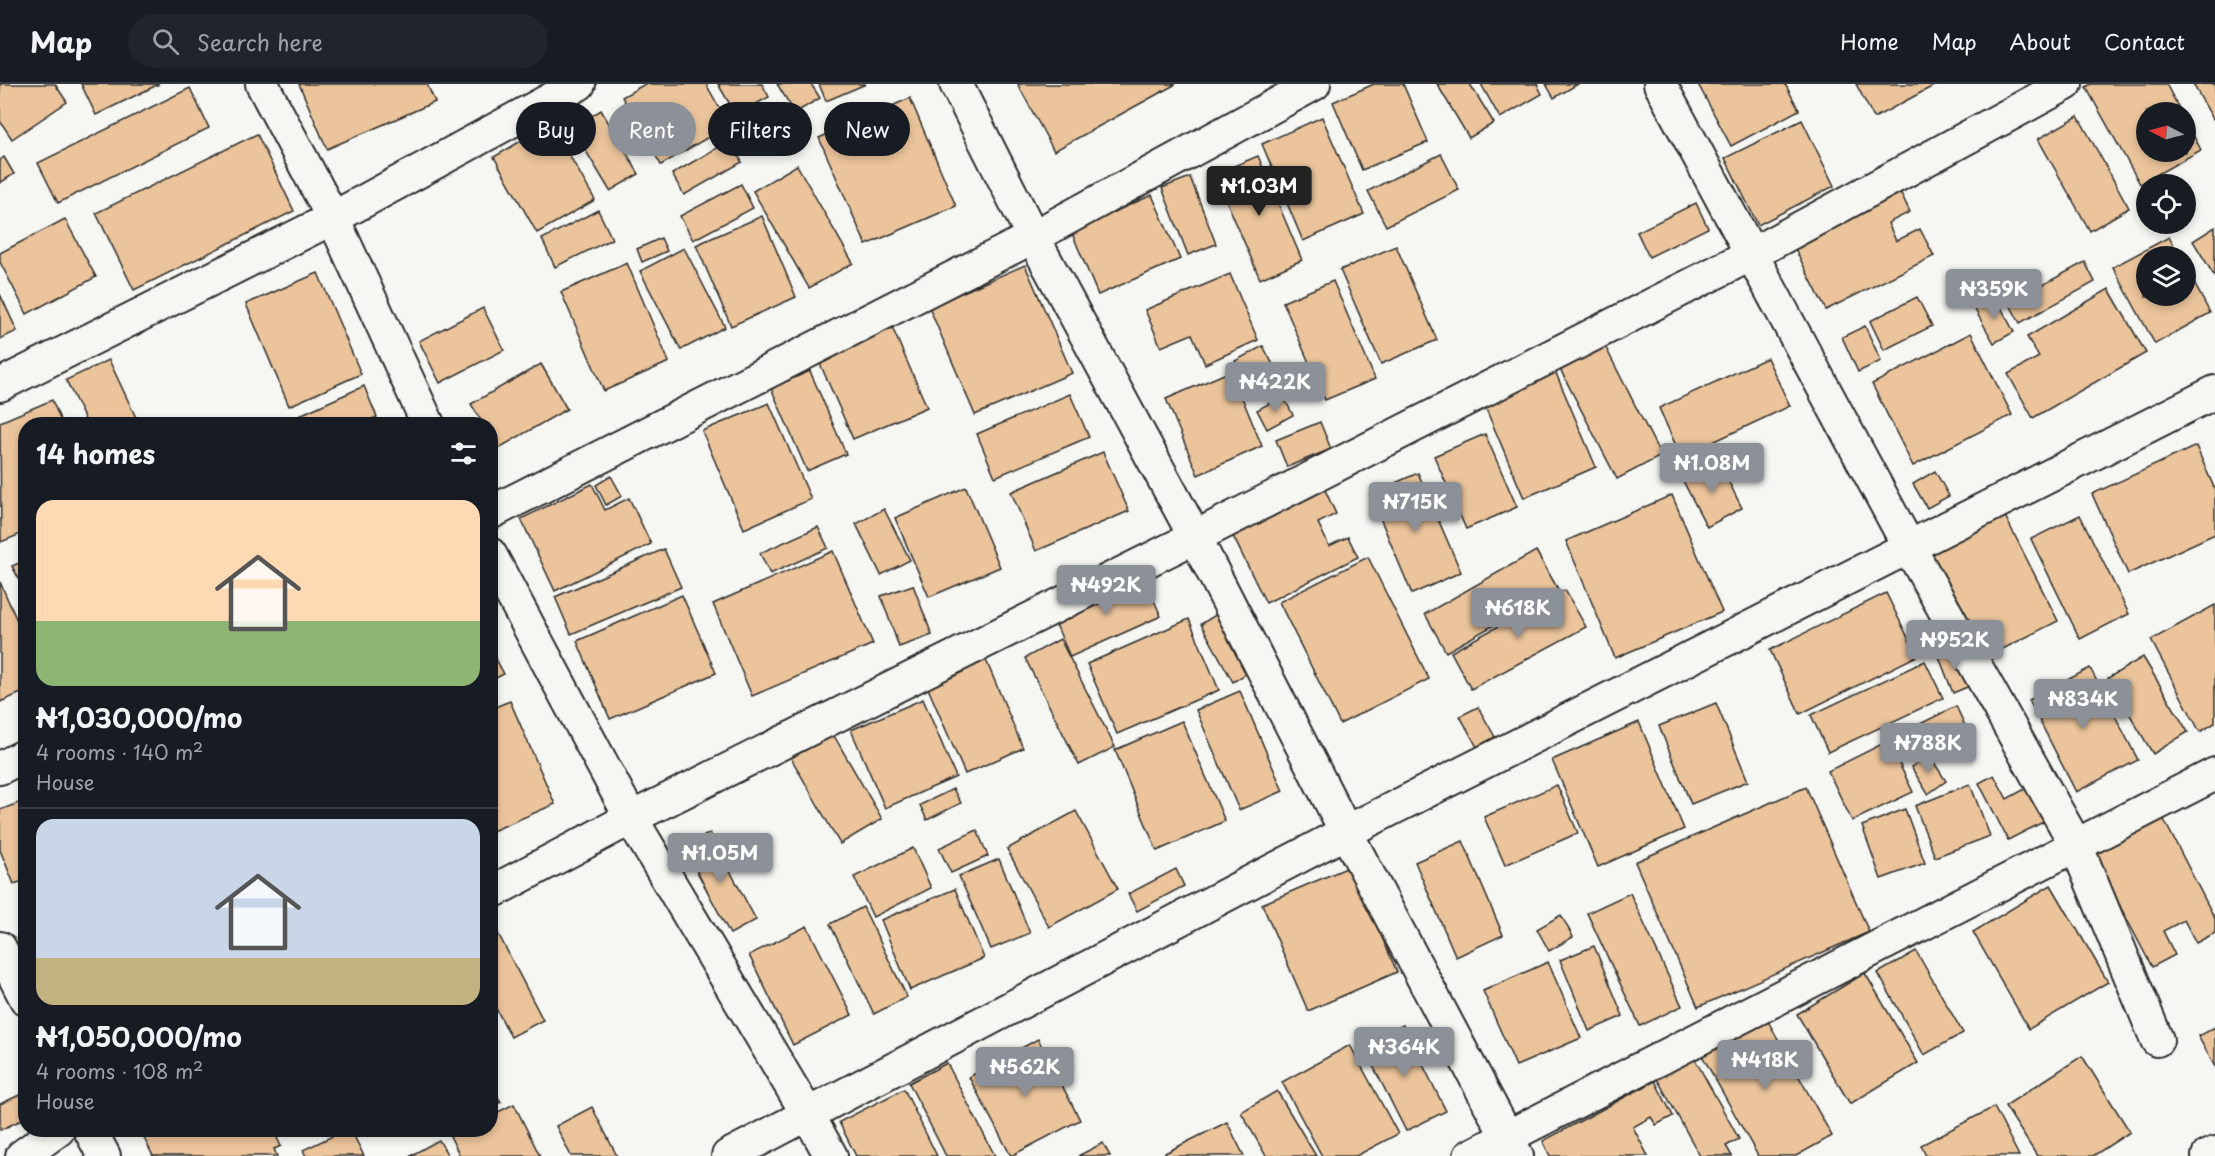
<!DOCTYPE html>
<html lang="en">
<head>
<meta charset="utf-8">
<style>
	:root { --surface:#171b24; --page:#20242c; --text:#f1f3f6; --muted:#9ea1a6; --line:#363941; --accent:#8c9099 }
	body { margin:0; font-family:"Playpen Sans",sans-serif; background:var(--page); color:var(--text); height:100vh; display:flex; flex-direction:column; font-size:22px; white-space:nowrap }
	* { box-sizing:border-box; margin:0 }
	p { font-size:20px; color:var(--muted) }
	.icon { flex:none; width:33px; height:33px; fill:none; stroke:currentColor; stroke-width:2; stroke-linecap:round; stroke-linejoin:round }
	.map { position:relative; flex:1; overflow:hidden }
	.panel { position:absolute; left:18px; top:333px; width:480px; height:720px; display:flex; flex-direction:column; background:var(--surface); border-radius:24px; box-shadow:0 3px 9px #0003 }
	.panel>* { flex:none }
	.top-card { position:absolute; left:516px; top:18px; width:570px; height:54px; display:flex; gap:12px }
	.needle { width:39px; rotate:276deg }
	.fabs { position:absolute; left:2136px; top:18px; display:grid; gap:12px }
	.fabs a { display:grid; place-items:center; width:60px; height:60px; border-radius:50%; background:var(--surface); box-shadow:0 3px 9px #0003; font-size:30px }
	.price { position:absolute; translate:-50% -51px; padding:0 14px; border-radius:6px; background:var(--accent); color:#fff; font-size:20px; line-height:39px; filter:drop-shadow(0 2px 3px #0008) }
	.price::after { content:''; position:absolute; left:50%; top:36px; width:18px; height:14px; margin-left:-9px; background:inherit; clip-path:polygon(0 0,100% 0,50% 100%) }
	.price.selected { background:#222; color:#fff }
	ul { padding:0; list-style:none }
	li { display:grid; align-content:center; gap:12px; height:318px; padding:0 18px }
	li+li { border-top:2px solid var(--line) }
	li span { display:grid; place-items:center; height:186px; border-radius:18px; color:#555 }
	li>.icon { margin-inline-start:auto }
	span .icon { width:108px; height:108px; fill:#fffc; stroke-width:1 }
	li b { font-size:26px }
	h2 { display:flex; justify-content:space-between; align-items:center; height:72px; padding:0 18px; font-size:26px }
	.pill { padding:0 21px; border-radius:27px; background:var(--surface); box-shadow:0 3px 9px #0003; font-size:21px; line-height:54px }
	.pill.selected { background:var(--accent); color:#fff }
	header { display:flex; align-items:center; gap:36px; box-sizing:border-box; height:84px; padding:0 30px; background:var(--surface); border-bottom:2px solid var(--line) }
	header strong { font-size:28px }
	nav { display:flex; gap:33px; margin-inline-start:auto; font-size:21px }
	.search { width:420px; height:54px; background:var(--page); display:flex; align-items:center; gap:15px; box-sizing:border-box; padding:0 21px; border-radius:33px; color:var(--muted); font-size:22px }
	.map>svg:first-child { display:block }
	.building { fill:#ebc49b; stroke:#2b2b2b; stroke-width:1.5 }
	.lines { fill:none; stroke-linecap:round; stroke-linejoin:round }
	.street-casing { stroke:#2b2b2b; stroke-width:36 }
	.street { stroke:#f6f6f2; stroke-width:32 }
</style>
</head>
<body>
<header>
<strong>Map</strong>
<div class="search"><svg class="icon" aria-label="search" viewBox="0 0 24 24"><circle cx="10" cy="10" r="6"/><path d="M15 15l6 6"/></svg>Search here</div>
<nav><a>Home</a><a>Map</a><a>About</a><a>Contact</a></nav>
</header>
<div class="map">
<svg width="2215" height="1072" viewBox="0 0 2215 1072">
	<rect width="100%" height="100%" fill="#f6f6f2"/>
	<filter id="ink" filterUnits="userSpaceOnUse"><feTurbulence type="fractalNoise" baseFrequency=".0167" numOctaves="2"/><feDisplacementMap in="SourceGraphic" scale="12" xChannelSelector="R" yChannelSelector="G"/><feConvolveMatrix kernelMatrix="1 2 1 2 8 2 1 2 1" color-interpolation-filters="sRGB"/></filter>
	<g filter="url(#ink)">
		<g class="building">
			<polygon points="0,0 55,0 67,18 12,55 0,37"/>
			<polygon points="81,0 159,0 96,31"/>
			<polygon points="299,0 427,0 435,18 327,65"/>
			<polygon points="645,0 706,0 729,41 661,81 622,13"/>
			<polygon points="718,0 762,0 769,13 736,31"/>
			<polygon points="777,0 811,0 820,14 795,29"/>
			<polygon points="819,0 866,0 826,17"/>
			<polygon points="1019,0 1176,0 1054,67 1018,1"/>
			<polygon points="1374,0 1403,0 1428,58 1362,86 1333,18"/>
			<polygon points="1437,0 1470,0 1494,39 1469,54"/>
			<polygon points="1481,0 1537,0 1542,10 1500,34"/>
			<polygon points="1546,0 1578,0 1554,14"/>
			<polygon points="1698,0 1785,0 1799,26 1731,62"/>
			<polygon points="1856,0 1937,0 1874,34"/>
			<polygon points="2091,0 2166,0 2181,28 2146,28 2146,68 2186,68 2186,37 2201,66 2140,100 2086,3"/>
			<polygon points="2193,0 2215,0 2215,34 2213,35"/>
			<polygon points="190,4 209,44 58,119 38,79"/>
			<polygon points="910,14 956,122 866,161 819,54"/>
			<polygon points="601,26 639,90 610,107 572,44"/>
			<polygon points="2078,32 2129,124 2090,147 2038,55"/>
			<polygon points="1322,33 1364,130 1303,157 1262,60"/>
			<polygon points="1802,36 1834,102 1758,141 1725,74"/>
			<polygon points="551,39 595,116 537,149 494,73"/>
			<polygon points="257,50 294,127 134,206 96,129"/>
			<polygon points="729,57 742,78 684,111 672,90"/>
			<polygon points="1441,70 1459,106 1386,142 1368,107"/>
			<polygon points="1258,72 1302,176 1260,195 1215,90"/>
			<polygon points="4,73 14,90 0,99 0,76"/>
			<polygon points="797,81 853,179 809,204 753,107"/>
			<polygon points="1190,93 1216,160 1188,171 1162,104"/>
			<polygon points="741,100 753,124 693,156 680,132"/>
			<polygon points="1899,105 1910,128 1888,139 1896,157 1920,145 1934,172 1826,226 1792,159"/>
			<polygon points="1152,111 1180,175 1098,211 1071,147"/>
			<polygon points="1696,119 1708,144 1649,173 1637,148"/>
			<polygon points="598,126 612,155 555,183 542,155"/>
			<polygon points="762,132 796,213 731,242 696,161"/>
			<polygon points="65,135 96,193 27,230 0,178 0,169"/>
			<polygon points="2215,143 2215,193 2193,157"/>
			<polygon points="2169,153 2179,172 2146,172 2146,212 2186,212 2186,184 2210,229 2155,260 2113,183"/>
			<polygon points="661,154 667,167 642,178 637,165"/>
			<polygon points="1396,162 1437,256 1381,280 1340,186"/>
			<polygon points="684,164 725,243 681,266 640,187"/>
			<polygon points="2085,178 2095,198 2020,239 2009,219"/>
			<polygon points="627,179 669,278 604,307 561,208"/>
			<polygon points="1025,181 1072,289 975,331 929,223"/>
			<polygon points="318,189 361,290 289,322 246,220"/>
			<polygon points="1230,190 1258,256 1205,280 1192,250 1161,263 1145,226"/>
			<polygon points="1333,197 1375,295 1325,316 1283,218"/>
			<polygon points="2109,205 2146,269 2033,334 2008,290 2039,273 2027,253"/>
			<polygon points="0,210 17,247 0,255"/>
			<polygon points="1995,212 2014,248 1994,259 1974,224"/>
			<polygon points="1917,213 1932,242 1884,266 1870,237"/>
			<polygon points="483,224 504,266 440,299 419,257"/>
			<polygon points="1865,242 1881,277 1858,288 1842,253"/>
			<polygon points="892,243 927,323 853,355 818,275"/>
			<polygon points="1971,249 2012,331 1913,382 1872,300"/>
			<polygon points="1263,262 1277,288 1250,303 1235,277"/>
			<polygon points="1605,262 1661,372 1617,395 1560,285"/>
			<polygon points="1767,274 1790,322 1681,373 1659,324"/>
			<polygon points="109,276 139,340 87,340 66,296"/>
			<polygon points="541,280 567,325 497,365 490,354 490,340 483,340 471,320"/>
			<polygon points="810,287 846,370 807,387 771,304"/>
			<polygon points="1231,287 1262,362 1198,391 1166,315"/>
			<polygon points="1555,287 1596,383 1524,414 1483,318"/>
			<polygon points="364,302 377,333 361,340 304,340 300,331"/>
			<polygon points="1070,310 1089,353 995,393 977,350"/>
			<polygon points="1283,312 1293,331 1267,345 1257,326"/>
			<polygon points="52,316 62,340 26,340 26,448 1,458 0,338"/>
			<polygon points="769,319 811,415 744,445 702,347"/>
			<polygon points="1320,338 1331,365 1287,383 1276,356"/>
			<polygon points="1485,350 1517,423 1466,445 1434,372"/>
			<polygon points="2196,362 2215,406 2215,450 2128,490 2092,410"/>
			<polygon points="1103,368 1129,427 1036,467 1011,408"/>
			<polygon points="1718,377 1742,424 1707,443 1682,395"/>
			<polygon points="1935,387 1949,412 1927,424 1913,400"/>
			<polygon points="1418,389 1461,488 1412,510 1370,410"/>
			<polygon points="611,392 622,412 606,421 596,401"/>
			<polygon points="592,400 605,426 629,414 651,460 555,507 521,435"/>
			<polygon points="966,403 1000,483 929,513 895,434"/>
			<polygon points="1325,406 1336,430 1318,439 1329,462 1348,453 1358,473 1266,519 1233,452"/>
			<polygon points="1672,411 1722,528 1615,574 1566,457"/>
			<polygon points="884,425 910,476 881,491 856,440"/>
			<polygon points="2080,431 2129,530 2080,555 2031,455"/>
			<polygon points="2005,432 2058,537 1983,575 1930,470"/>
			<polygon points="818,443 828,464 770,490 760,469"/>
			<polygon points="664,465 681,503 571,550 555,513"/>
			<polygon points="833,467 873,560 752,612 713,520"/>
			<polygon points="1536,467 1558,505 1446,568 1425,530"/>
			<polygon points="1368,473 1429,595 1340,640 1279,518"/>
			<polygon points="26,476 26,508 12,482"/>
			<polygon points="1142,490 1161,532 1070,573 1052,531"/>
			<polygon points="0,498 26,557 26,607 0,618"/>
			<polygon points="913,501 932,551 899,563 881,512"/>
			<polygon points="1565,506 1586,543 1471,605 1451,568"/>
			<polygon points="1886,509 1917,572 1800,630 1770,566"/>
			<polygon points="682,511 716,589 610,635 577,557"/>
			<polygon points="2215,521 2215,639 2200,648 2151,556"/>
			<polygon points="1217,530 1249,588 1233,598 1201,540"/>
			<polygon points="1189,535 1219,606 1117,650 1087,580"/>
			<polygon points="1060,555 1115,663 1079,681 1025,574"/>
			<polygon points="490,564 504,590 490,597"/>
			<polygon points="1957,565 1972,601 1953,609 1939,573"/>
			<polygon points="2143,573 2188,648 2153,670 2108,594"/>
			<polygon points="986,576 1023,664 965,690 927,602"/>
			<polygon points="1925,577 1943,614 1828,668 1811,631"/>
			<polygon points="2090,584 2138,676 2076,708 2029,616"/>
			<polygon points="1240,607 1283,707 1239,726 1196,626"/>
			<polygon points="923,615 956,693 885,724 851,646"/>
			<polygon points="510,617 555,720 490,748 490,625"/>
			<polygon points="1716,619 1748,697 1691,720 1659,642"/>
			<polygon points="1956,622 1966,644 1912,671 1902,649"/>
			<polygon points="1478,623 1495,653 1477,663 1460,632"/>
			<polygon points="1182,637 1225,737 1157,767 1115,666"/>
			<polygon points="1639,638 1684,745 1598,783 1552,676"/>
			<polygon points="833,650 882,735 840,760 791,674"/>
			<polygon points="1888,657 1913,708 1852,737 1828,687"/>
			<polygon points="1929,671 1946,697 1928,710 1911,683"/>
			<polygon points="1994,691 2007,715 2032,701 2049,735 2008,756 1979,699"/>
			<polygon points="1970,700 1990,752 1935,773 1915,722"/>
			<polygon points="1557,701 1578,749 1505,781 1484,733"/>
			<polygon points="1806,703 1869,848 1698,923 1635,778"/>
			<polygon points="953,705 961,719 927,736 920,721"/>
			<polygon points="26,716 26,796 14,800 0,766 0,726"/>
			<polygon points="1905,725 1925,779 1881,795 1862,742"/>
			<polygon points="1076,727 1118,805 1049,843 1007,765"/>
			<polygon points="2163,734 2215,835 2215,849 2196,859 2184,836 2163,847 2175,871 2152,883 2093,771"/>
			<polygon points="977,746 988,772 951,789 939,764"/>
			<polygon points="710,749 756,836 730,850 684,763"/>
			<polygon points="1463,757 1503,851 1456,873 1415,778"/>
			<polygon points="913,764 931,804 873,833 854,793"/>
			<polygon points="999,775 1030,849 991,865 959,792"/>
			<polygon points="1351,782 1397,888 1308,927 1262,820"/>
			<polygon points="1176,785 1184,802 1137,827 1128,810"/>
			<polygon points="2051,801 2108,898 2029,945 1973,848"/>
			<polygon points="955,805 984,874 910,906 881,836"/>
			<polygon points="1630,809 1682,922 1640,942 1587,829"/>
			<polygon points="863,823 907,913 874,930 830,840"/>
			<polygon points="1561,831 1573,853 1549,867 1537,845"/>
			<polygon points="490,834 543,936 511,953 490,913"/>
			<polygon points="807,842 852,931 793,961 749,871"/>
			<polygon points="1594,862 1623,932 1589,947 1560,876"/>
			<polygon points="1916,867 1963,949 1924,971 1878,889"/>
			<polygon points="1548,878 1581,954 1516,982 1483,907"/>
			<polygon points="1865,889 1918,979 1850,1020 1797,930"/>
			<polygon points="1764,930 1832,1052 1796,1072 1758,1072 1699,966"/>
			<polygon points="1403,941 1446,1027 1406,1047 1363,962"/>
			<polygon points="2215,943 2215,983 2198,952"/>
			<polygon points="1038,955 1080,1036 1011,1072 969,993"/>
			<polygon points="1350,961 1398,1050 1356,1072 1322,1072 1282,998"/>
			<polygon points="1692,970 1739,1055 1726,1062 1732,1072 1700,1072 1655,991"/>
			<polygon points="2082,972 2130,1048 2093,1072 2037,1072 2005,1022"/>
			<polygon points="947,979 995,1072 946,1072 909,999"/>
			<polygon points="1655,997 1673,1032 1656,1041 1651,1033 1633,1043 1648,1072 1550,1072 1543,1057"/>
			<polygon points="490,999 501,1018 490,1024"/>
			<polygon points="904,1005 937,1072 856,1072 839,1038"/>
			<polygon points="1277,1007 1316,1072 1266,1072 1241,1028"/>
			<polygon points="26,1008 26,1034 0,1046 0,1020"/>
			<polygon points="514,1020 540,1072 460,1072 450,1052 464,1046 490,1046 490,1032"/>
			<polygon points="592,1023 617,1072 571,1072 556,1042"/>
			<polygon points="1994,1023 2019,1072 1926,1072 1921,1061"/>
			<polygon points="1227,1038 1244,1072 1166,1072 1165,1069"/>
			<polygon points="140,1046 273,1046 281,1062 274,1065 277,1072 153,1072"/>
			<polygon points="345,1046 351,1046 364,1072 306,1072 303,1066"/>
			<polygon points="439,1056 448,1072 410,1072"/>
			<polygon points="1103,1059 1110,1072 1078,1072"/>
		</g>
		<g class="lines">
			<g class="street-casing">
				<g id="street">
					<polyline points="262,0 333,134 428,340"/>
					<polyline points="956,0 1033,153 1195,453 1346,748 1517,1072"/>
					<polyline points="1660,0 1909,463 2076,761 2157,956"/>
					<polyline points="0,301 333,134 579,0"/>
					<polyline points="490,429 1033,153 1314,0"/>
					<polyline points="490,470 631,734 807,1029 831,1072"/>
					<polyline points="0,684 26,671"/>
					<polyline points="490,809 631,734 1195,453 1750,171 2066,0"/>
					<polyline points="0,864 26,915"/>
					<polyline points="90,1046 104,1072"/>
					<polyline points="22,1072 58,1046"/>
					<polyline points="728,1072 1346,748 2215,308"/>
					<polyline points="1470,1072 2215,690"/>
					<polyline points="2208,1072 2215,1069"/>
				</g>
			</g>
			<use href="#street" class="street"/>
		</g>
	</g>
</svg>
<div class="fabs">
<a><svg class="needle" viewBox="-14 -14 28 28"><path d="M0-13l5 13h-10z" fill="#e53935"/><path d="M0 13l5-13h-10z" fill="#9ea1a6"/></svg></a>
<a><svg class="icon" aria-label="locate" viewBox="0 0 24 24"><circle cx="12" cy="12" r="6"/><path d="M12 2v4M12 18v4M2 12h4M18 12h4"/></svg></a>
<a><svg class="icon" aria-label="layers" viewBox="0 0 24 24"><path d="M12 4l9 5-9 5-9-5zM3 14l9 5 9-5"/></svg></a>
</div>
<b class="price selected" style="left:1259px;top:133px">₦1.03M</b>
<b class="price" style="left:1994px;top:236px">₦359K</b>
<b class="price" style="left:1275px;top:329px">₦422K</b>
<b class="price" style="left:1712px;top:410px">₦1.08M</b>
<b class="price" style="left:1415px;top:449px">₦715K</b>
<b class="price" style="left:1106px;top:532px">₦492K</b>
<b class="price" style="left:1518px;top:555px">₦618K</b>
<b class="price" style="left:1955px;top:587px">₦952K</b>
<b class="price" style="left:2083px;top:646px">₦834K</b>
<b class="price" style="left:1928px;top:690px">₦788K</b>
<b class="price" style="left:720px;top:800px">₦1.05M</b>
<b class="price" style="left:1404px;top:994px">₦364K</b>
<b class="price" style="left:1765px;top:1007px">₦418K</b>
<b class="price" style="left:1025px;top:1014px">₦562K</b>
<div class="top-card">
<a class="pill">Buy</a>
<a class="pill selected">Rent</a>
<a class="pill">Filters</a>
<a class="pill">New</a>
</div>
<section class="panel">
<h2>14 homes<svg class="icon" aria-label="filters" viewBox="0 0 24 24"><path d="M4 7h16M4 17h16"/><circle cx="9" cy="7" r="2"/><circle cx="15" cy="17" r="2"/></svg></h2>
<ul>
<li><span style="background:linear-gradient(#ffd9b3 65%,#8fb573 0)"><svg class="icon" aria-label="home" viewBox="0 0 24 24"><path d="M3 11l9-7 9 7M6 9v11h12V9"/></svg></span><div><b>₦1,030,000/mo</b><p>4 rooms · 140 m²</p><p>House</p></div></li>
<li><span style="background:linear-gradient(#c9d6e8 75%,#c2b280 0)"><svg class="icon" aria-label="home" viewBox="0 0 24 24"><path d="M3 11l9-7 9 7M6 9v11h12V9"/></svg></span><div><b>₦1,050,000/mo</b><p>4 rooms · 108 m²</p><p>House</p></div></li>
</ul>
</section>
</div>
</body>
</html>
